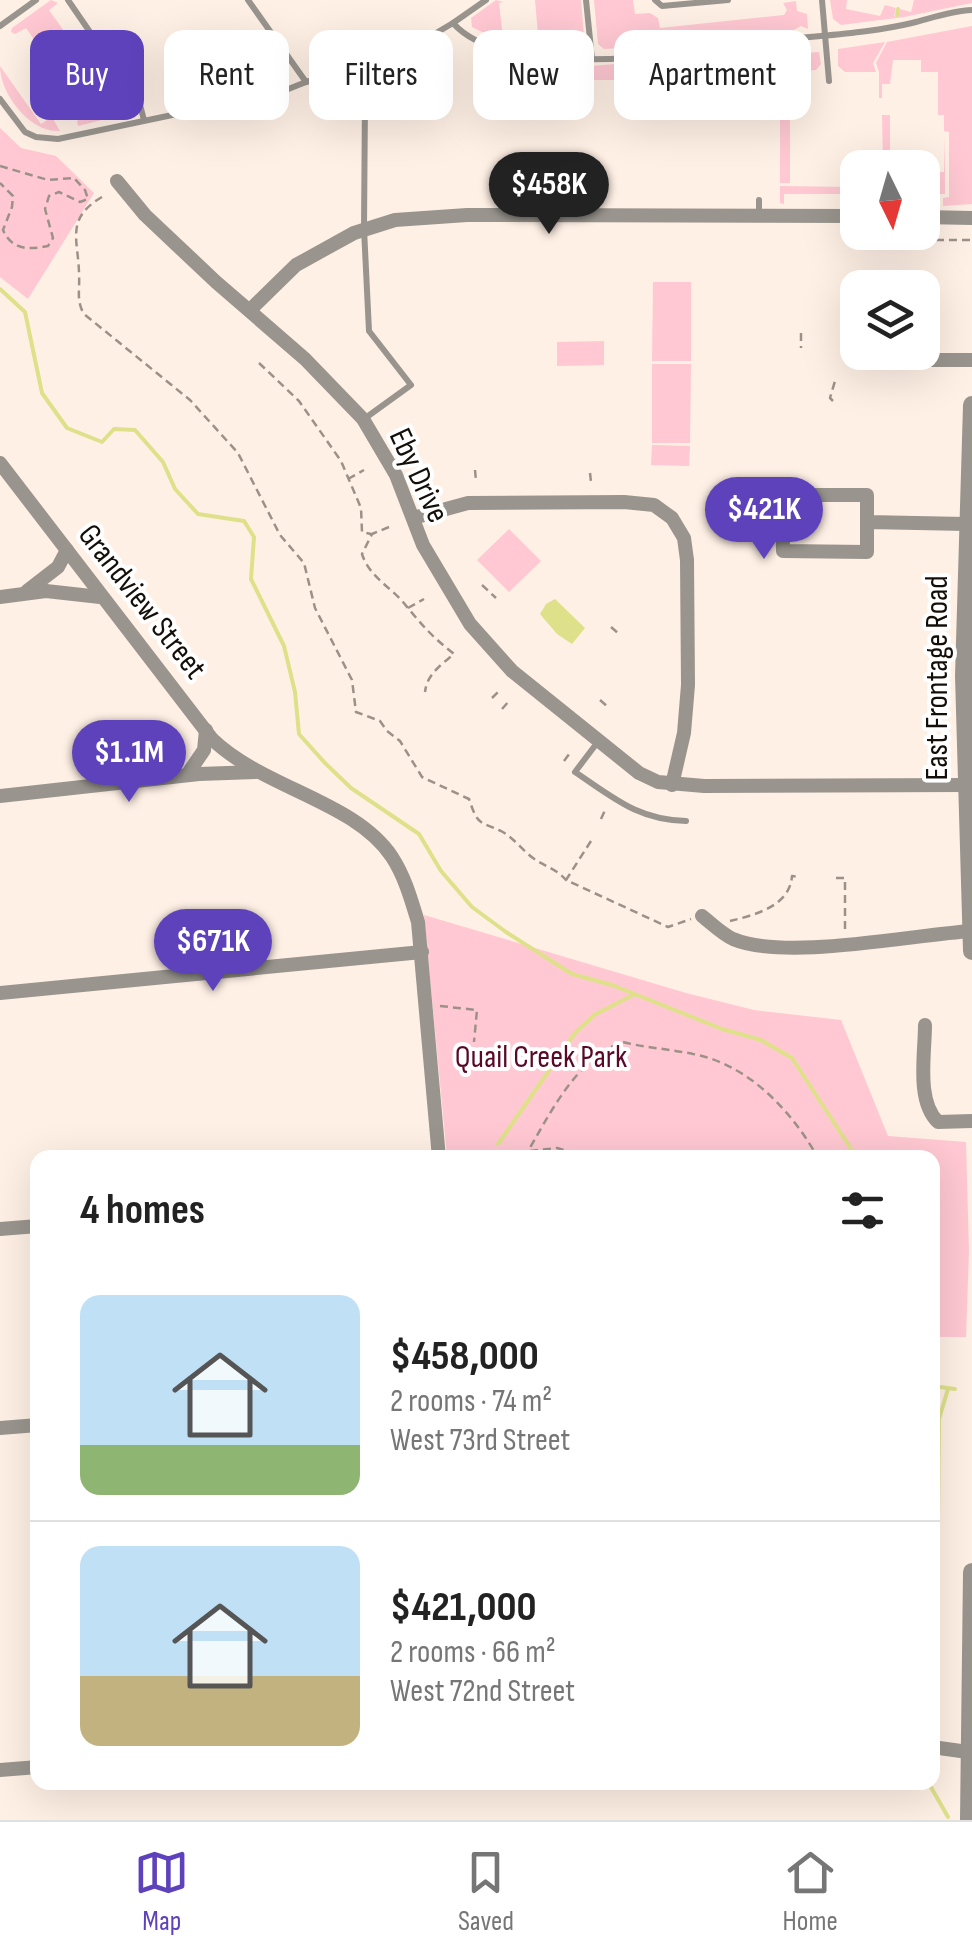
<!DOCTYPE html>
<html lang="en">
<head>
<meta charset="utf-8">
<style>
	:root { --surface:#fff; --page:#f2f2f2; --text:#222; --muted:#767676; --line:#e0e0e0; --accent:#5e42bb }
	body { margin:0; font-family:"Sofia Sans Condensed",sans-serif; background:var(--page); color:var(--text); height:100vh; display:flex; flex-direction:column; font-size:38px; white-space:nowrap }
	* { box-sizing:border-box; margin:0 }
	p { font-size:32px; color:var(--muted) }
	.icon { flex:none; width:55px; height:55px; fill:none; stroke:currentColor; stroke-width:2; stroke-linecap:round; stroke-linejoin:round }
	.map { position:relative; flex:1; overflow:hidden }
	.drawer { position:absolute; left:30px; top:1150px; width:910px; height:640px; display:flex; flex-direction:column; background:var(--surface); border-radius:20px; box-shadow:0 10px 40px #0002 }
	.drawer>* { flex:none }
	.guide { position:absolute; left:30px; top:30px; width:912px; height:90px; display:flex; gap:20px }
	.needle { width:65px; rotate:175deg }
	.buttons { position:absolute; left:840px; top:150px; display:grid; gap:20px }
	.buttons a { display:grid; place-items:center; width:100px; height:100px; border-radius:20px; background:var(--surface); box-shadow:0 10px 40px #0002; font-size:50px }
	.price { position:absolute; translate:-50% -85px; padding:0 22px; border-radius:35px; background:var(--accent); color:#fff; font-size:32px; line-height:65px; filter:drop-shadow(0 2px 5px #0008) }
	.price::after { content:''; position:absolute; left:50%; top:60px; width:30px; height:22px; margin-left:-15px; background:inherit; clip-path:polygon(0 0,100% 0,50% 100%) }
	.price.current { background:#222; color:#fff }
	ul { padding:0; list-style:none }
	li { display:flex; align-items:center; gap:30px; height:250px; padding:0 50px }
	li+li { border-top:2px solid var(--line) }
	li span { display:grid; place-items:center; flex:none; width:280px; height:200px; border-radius:20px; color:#555 }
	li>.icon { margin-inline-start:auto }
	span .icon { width:120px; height:120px; fill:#fffc; stroke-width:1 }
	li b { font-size:42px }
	h2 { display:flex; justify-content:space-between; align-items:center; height:120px; padding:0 50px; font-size:42px }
	.tag { padding:0 35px; border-radius:20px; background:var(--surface); box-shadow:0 10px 40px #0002; font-size:35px; line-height:90px }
	.tag.current { background:var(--accent); color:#fff }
	.dock { display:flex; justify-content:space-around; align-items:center; height:140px; border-top:2px solid var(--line); background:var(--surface); font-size:28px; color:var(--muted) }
	.dock a { display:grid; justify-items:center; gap:5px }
	.dock .current { color:var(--accent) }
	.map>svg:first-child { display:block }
	.green { fill:#ffc8d2 }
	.water { fill:#dee18a }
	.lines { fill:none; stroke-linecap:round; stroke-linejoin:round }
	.stream { stroke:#dee18a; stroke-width:4 }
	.path { stroke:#9c9189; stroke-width:2.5; stroke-dasharray:8 5; stroke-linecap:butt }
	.service { stroke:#99958e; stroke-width:6 }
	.minor { stroke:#99958e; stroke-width:14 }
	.tertiary { stroke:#99958e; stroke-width:18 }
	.labels { text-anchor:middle; stroke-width:8; stroke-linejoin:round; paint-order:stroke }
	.street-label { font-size:32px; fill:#140e09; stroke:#fff }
	.park-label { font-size:32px; fill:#590826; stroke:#fff }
</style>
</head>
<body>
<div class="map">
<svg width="972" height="1820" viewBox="0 0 972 1820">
	<rect width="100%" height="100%" fill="#fff0e5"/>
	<g class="green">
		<polygon points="51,0 58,3 49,10 69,38 80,32 86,39 75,48 112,100 123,95 125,104 121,112 114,117 78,126 77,121 86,114 26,28 15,34 11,32 12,28"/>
		<path d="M496,0L503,2L499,3L503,38L538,35L535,0H581L585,48C551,60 503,43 472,27L471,18Z"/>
		<polygon points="594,0 633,0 635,14 650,13 658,18 660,28 784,15 787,10 783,3 796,1 797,11 807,14 808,29 801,26 794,30 673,45 604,49 598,44"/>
		<polygon points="830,0 847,0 846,9 880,16 885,5 896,8 894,16 898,17 900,9 911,12 914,0 972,0 972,3 904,17 841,25 833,19"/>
		<polygon points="972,26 972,204 943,206 943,198 949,197 949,132 944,131 944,115 938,115 938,72 921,72 921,60 893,60 890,84 882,84 882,98 879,98 879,72 876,63 887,42"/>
		<polygon points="885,42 873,63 876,72 845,72 838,66 838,49"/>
		<path d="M802,46L811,48C789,50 776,53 777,78H763L767,54L775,49Z"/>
		<polygon points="819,52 821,64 816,70 790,72 790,183 780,183 780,66 790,54"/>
		<polygon points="737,54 747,61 747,80 583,80 585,69 591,66"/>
		<path d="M0,66L41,124L52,117L60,131C30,133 0,94 0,66Z"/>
		<polygon points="882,115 890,115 890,167 883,167"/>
		<polygon points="0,128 21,148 56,156 94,193 28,299 0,277"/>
		<polygon points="945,135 945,194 923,194 923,173 944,172"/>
		<polygon points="852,175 853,205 851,194 784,194 784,204 780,203 780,186 851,187"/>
		<polygon points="653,282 691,282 691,361 652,361"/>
		<polygon points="604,341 604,365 557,366 557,342"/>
		<polygon points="652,364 691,364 690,443 652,443"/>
		<polygon points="652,445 690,446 689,466 651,465"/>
		<polygon points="509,529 541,561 509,592 477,560"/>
		<polygon points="424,915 686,993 754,1010 841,1020 888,1136 966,1142 969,1251 966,1337 933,1337 932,1158 447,1157"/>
	</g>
	<polygon class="water" points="555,599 585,628 572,644 557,634 540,614 546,604"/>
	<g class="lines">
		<g class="stream">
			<polyline points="897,15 898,9"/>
			<polyline points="0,289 25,312 42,393 67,428 102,442 114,429 135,430 163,462 175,489 198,514 244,521 254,537 251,579 284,646 295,692 299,734 325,763 351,788 419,834 441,871 472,907 506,932 572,974 612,985 722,1029 761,1040 792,1058 857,1158"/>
			<polyline points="498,1144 575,1033 594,1015 633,995"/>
			<polyline points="932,1386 955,1389"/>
			<polyline points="932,1676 937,1635 939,1419 948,1389"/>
			<polyline points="928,1782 948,1817"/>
		</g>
		<g class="path">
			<path d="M0,166L48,180L74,178L85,190L88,199L80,202L59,192L49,196L45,209L53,238L48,246C28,250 12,250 3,230L12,207L13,196L0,183"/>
			<path d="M102,197C64,219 79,241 79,275C80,289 76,301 84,314L190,400L238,453L280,535L304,563L315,608L352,680L356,712L380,721L387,731L400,741L422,777L469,799C478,826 479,821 501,831C513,837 522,850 533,858C545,867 554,867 566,880"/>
			<polyline points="936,240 972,240"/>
			<polyline points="801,333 801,348"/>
			<polyline points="259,363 299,401 341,461 361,508 362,532 371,534"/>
			<polyline points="833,401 830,398 835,381"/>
			<polyline points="475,470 476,481"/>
			<polyline points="590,473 591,482"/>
			<polyline points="348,479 364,470"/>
			<path d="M389,527L372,534L362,554C369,576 389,586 403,602C422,625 430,635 454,654C441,665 427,674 425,692"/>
			<polyline points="482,585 496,598"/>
			<polyline points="408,608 424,599"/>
			<polyline points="611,627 618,633"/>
			<polyline points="492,698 500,690"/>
			<polyline points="600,700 608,707"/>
			<polyline points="502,709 510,700"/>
			<polyline points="564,761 570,753"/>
			<polyline points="601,819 606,808"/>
			<polyline points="591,841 566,880 668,927 691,919"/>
			<polyline points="836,878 845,878 845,931"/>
			<path d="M730,921C755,915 790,906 792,876L800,877"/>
			<polyline points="440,1006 477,1010 474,1042"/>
			<polyline points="530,1151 557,1148 592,1158"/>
			<polyline points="453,1155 465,1158"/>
			<path d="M524,1158C548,1118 575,1058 623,1042C646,1048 670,1049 693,1054C748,1064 792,1111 818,1158"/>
			<path d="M595,1158C622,1155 650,1145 675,1158"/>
		</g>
		<g class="service">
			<polyline points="68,0 140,105 144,120"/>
			<polyline points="248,0 306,82"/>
			<polyline points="586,0 592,59"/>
			<polyline points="655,0 662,6 728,0"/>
			<polyline points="822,0 829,81"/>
			<polyline points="453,23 486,0"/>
			<polyline points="0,26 36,0"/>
			<polyline points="575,59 578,80"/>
			<polyline points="755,70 758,80"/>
			<polyline points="570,80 575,67"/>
			<polyline points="750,80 755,70 754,44"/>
			<path d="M0,99L25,132L36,137L58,139L177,114L253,103L306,82L399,55L453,23C508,86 706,50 782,40C825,35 870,33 912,23C932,18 951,11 972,10"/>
			<polyline points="759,214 759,200"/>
			<polyline points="364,419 411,385 369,331 364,229 365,98"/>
			<path d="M597,743L575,772C614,798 638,820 686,821"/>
		</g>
		<g class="minor">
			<polyline points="117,181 145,215 216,282 305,359 363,419 396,475 423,545 470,624 512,671 639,773 658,782 704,786 966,785"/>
			<polyline points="922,217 972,218"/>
			<polyline points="250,310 296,265 354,233 395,220 467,215 858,216"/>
			<polyline points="859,360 972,360"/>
			<path d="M0,463L212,739C264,789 355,801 392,857C405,877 411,899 418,922L439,1158"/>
			<polyline points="413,518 468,503 624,502 654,505 672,518 684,538 687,560 688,685 684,733 672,785"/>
			<polyline points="867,522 867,495 782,495 783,551 867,552 867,522 966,524"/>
			<polyline points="27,591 58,567 67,550"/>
			<polyline points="0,597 46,591 100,597"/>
			<polyline points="187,775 204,750 206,730"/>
			<polyline points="0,796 199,774 256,772"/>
			<path d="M702,916C711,923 722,934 733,939C785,961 911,935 971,931"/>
			<polyline points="0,993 422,952"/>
			<path d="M925,1025C925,1054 916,1101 938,1122L972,1121"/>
			<polyline points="0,1229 38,1226"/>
			<polyline points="0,1428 38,1425"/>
			<polyline points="932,1747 968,1752"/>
			<polyline points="0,1770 38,1767"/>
		</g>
		<g class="tertiary">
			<polyline points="972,405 964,676 972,951"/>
			<polyline points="969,1820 972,1572"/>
		</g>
	</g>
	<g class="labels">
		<g class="street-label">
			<text transform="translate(420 475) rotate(65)" y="11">Eby Drive</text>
			<text transform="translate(143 601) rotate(52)" y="11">Grandview Street</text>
			<text transform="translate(936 678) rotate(-90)" y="11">East Frontage Road</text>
		</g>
		<g class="park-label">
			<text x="541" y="1067">Quail Creek Park</text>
		</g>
	</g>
</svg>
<div class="buttons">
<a><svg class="needle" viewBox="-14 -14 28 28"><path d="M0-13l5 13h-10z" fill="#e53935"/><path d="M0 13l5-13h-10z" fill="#767676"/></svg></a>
<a><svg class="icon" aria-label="layers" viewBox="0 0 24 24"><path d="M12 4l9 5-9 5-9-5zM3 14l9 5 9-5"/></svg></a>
</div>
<b class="price current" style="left:549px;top:237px">$458K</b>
<b class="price" style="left:764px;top:562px">$421K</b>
<b class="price" style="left:129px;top:805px">$1.1M</b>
<b class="price" style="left:213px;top:994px">$671K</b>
<div class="guide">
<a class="tag current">Buy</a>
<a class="tag">Rent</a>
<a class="tag">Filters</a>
<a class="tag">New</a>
<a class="tag">Apartment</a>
</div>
<section class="drawer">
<h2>4 homes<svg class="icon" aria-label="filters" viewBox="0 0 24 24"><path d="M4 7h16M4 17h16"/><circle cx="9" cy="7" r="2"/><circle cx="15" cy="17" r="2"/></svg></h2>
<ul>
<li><span style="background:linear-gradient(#bfe0f5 75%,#8fb573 0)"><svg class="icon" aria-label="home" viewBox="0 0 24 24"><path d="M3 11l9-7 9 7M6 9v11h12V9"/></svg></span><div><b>$458,000</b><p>2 rooms · 74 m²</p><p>West 73rd Street</p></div></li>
<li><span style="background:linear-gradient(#bfe0f5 65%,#c2b280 0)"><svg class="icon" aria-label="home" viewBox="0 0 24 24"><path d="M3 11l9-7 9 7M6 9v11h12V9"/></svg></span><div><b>$421,000</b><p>2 rooms · 66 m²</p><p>West 72nd Street</p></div></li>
</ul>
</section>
</div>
<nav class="dock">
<a class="current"><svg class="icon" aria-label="map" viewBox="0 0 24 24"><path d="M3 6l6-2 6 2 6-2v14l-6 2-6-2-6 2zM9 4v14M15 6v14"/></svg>Map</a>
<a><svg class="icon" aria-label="saved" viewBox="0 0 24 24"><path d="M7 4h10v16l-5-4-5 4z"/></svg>Saved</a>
<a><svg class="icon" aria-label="home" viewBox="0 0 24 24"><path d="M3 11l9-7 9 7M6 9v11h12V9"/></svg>Home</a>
</nav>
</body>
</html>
